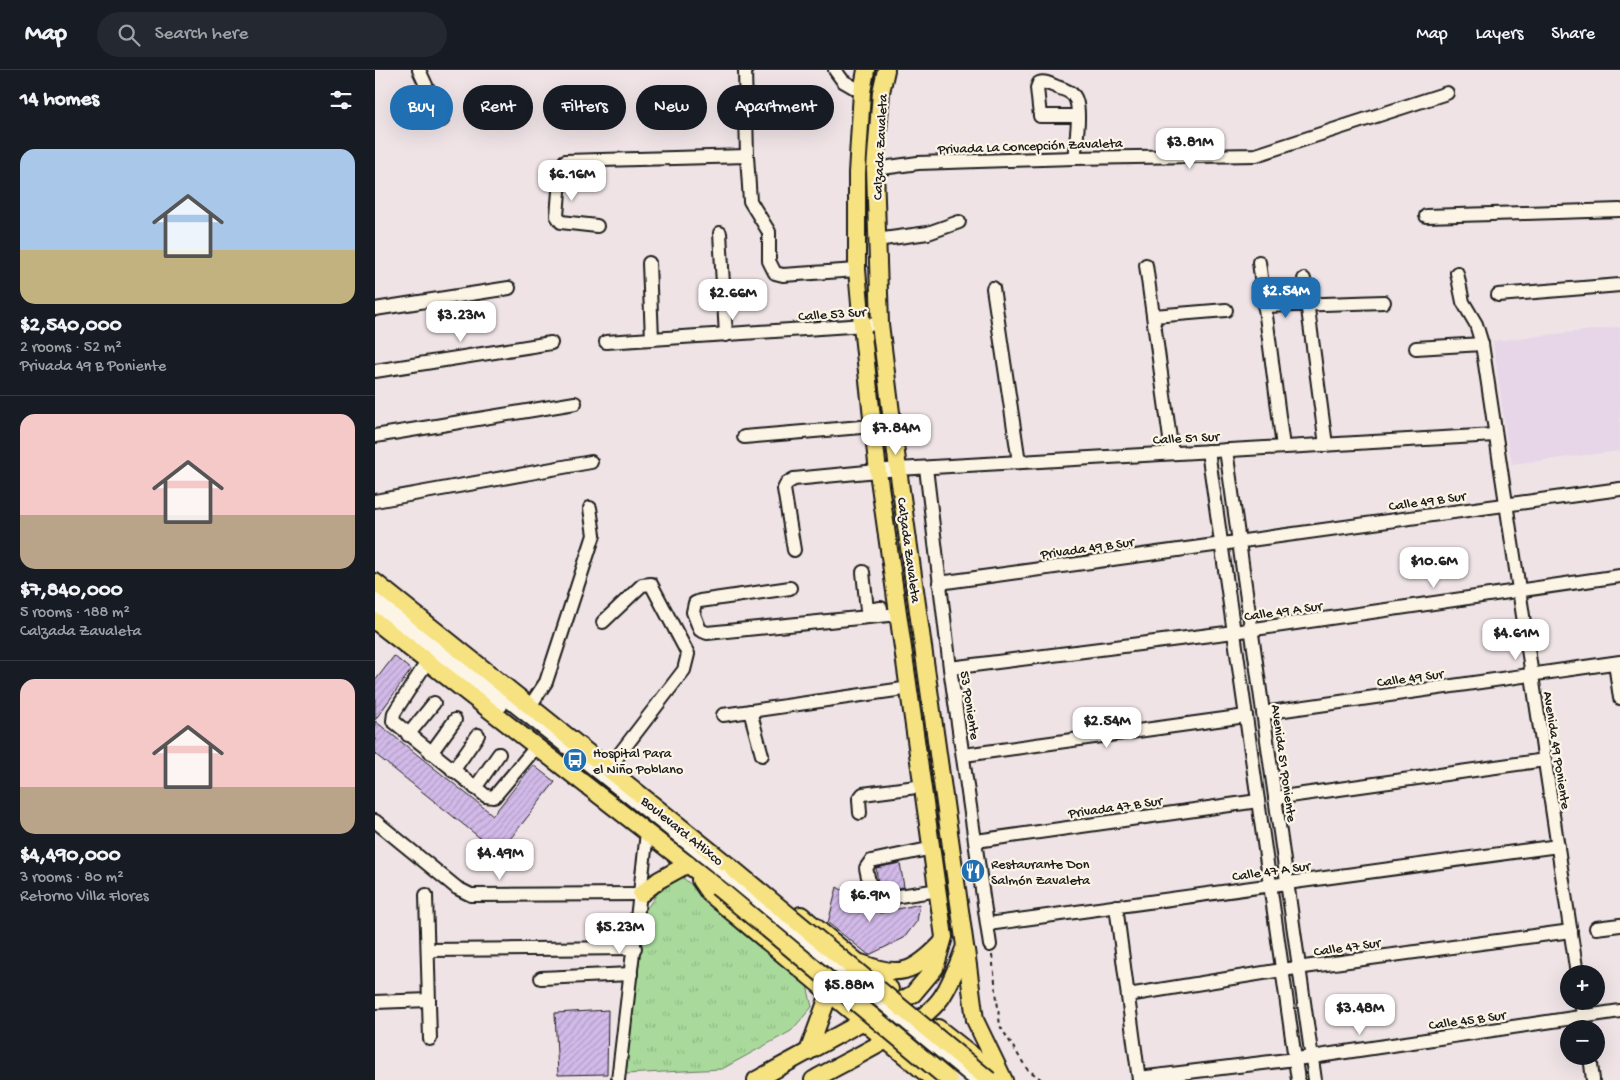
<!DOCTYPE html>
<html lang="en">
<head>
<meta charset="utf-8">
<style>
	:root { --surface:#171b24; --page:#242831; --text:#f1f3f6; --muted:#9ea1a6; --line:#363941; --accent:#1f6fb2 }
	body { margin:0; font-family:"Gochi Hand",sans-serif; background:var(--page); color:var(--text); height:100vh; display:flex; flex-direction:column; font-size:19px; white-space:nowrap }
	* { box-sizing:border-box; margin:0 }
	p { font-size:16px; color:var(--muted) }
	.icon { flex:none; width:28px; height:28px; fill:none; stroke:currentColor; stroke-width:2; stroke-linecap:round; stroke-linejoin:round }
	.map { position:relative; flex:1; overflow:hidden }
	.sheet { display:flex; flex-direction:column; background:var(--surface); width:375px }
	.sheet>* { flex:none }
	.guide { position:absolute; left:15px; top:15px; width:475px; height:45px; display:flex; gap:10px }
	.fabs { position:absolute; left:1185px; top:895px; display:grid; gap:10px }
	.fabs a { display:grid; place-items:center; width:45px; height:45px; border-radius:50%; background:var(--surface); box-shadow:0 5px 20px #0002; font-size:25px }
	.price { position:absolute; translate:-50% -42px; padding:0 11px; border-radius:10px; background:#fff; color:#222; font-size:16px; line-height:32px; filter:drop-shadow(0 1px 2px #0008) }
	.price::after { content:''; position:absolute; left:50%; top:30px; width:15px; height:11px; margin-left:-8px; background:inherit; clip-path:polygon(0 0,100% 0,50% 100%) }
	.price.current { background:var(--accent); color:#fff }
	ul { padding:0; list-style:none }
	li { display:grid; align-content:center; gap:10px; height:265px; padding:0 20px }
	li+li { border-top:1px solid var(--line) }
	li span { display:grid; place-items:center; height:155px; border-radius:15px; color:#555 }
	li>.icon { margin-inline-start:auto }
	span .icon { width:90px; height:90px; fill:#fffc; stroke-width:1 }
	li b { font-size:21px }
	h2 { display:flex; justify-content:space-between; align-items:center; height:60px; padding:0 20px; font-size:21px }
	.chip { padding:0 18px; border-radius:22px; background:var(--surface); box-shadow:0 5px 20px #0002; font-size:18px; line-height:45px }
	.chip.current { background:var(--accent); color:#fff }
	header { display:flex; align-items:center; gap:30px; box-sizing:border-box; height:70px; padding:0 25px; background:var(--surface); border-bottom:1px solid var(--line) }
	header strong { font-size:24px }
	nav { display:flex; gap:28px; margin-inline-start:auto; font-size:18px }
	.search { width:350px; height:45px; background:var(--page); display:flex; align-items:center; gap:12px; box-sizing:border-box; padding:0 18px; border-radius:28px; color:var(--muted); font-size:19px }
	main { display:flex; flex:1; min-height:0 }
	.map>svg:first-child { display:block }
	.built { fill:#e6d6e7 }
	.grass { fill:url(#grass-tufts); stroke:#627b5c }
	.building { fill:url(#building-hatch); stroke:#1c1c1c }
	.lines { fill:none; stroke-linecap:round; stroke-linejoin:round }
	.minor-casing { stroke:#1c1c1c; stroke-width:16 }
	.major-casing { stroke:#1c1c1c; stroke-width:20 }
	.path { stroke:#1c1c1c; stroke-width:2; stroke-dasharray:4 4; stroke-linecap:butt }
	.minor { stroke:#fcf5e5; stroke-width:12 }
	.major { stroke:#f7e281; stroke-width:16 }
	.minor-bridge-casing { stroke:#1c1c1c; stroke-width:16; stroke-linecap:butt }
	.major-bridge-casing { stroke:#1c1c1c; stroke-width:20; stroke-linecap:butt }
	.minor-bridge { stroke:#fcf5e5; stroke-width:12 }
	.major-bridge { stroke:#f7e281; stroke-width:16 }
	.labels { text-anchor:middle; stroke-width:4.5; stroke-linejoin:round; paint-order:stroke }
	.street-label { font-size:14px; fill:#1c1c1c; stroke:#fcf5e5 }
	.poi-label { font-size:14px; fill:#1c1c1c; stroke:#fcf5e5; text-anchor:start }
</style>
</head>
<body>
<header>
<strong>Map</strong>
<div class="search"><svg class="icon" aria-label="search" viewBox="0 0 24 24"><circle cx="10" cy="10" r="6"/><path d="M15 15l6 6"/></svg>Search here</div>
<nav><a>Map</a><a>Layers</a><a>Share</a></nav>
</header>
<main>
<section class="sheet">
<h2>14 homes<svg class="icon" aria-label="filters" viewBox="0 0 24 24"><path d="M4 7h16M4 17h16"/><circle cx="9" cy="7" r="2"/><circle cx="15" cy="17" r="2"/></svg></h2>
<ul>
<li><span style="background:linear-gradient(#a9c7e8 65%,#c2b280 0)"><svg class="icon" aria-label="home" viewBox="0 0 24 24"><path d="M3 11l9-7 9 7M6 9v11h12V9"/></svg></span><div><b>$2,540,000</b><p>2 rooms · 52 m²</p><p>Privada 49 B Poniente</p></div></li>
<li><span style="background:linear-gradient(#f6c9c9 65%,#b9a48a 0)"><svg class="icon" aria-label="home" viewBox="0 0 24 24"><path d="M3 11l9-7 9 7M6 9v11h12V9"/></svg></span><div><b>$7,840,000</b><p>5 rooms · 188 m²</p><p>Calzada Zavaleta</p></div></li>
<li><span style="background:linear-gradient(#f6c9c9 70%,#b9a48a 0)"><svg class="icon" aria-label="home" viewBox="0 0 24 24"><path d="M3 11l9-7 9 7M6 9v11h12V9"/></svg></span><div><b>$4,490,000</b><p>3 rooms · 80 m²</p><p>Retorno Villa Flores</p></div></li>
</ul>
</section>
<div class="map">
<svg width="1245" height="1010" viewBox="0 0 1245 1010">
	<defs>
		<pattern id="grass-tufts" width="24" height="20" patternUnits="userSpaceOnUse" patternTransform="scale(1.25)"><rect width="24" height="20" fill="#a9da9b"/><path d="M3 7l-1-3M5 7V3M7 7l1-3M15 17l-1-3M17 17v-4M19 17l1-3" fill="none" stroke="#91ba85"/></pattern>
		<pattern id="building-hatch" width="6" height="6" patternUnits="userSpaceOnUse" patternTransform="scale(1.25)"><rect width="6" height="6" fill="#d1b9e8"/><path d="M-1 1l2-2M0 6l6-6M5 7l2-2" fill="none" stroke="#b39ec6"/></pattern>
	</defs>
	<rect width="100%" height="100%" fill="#efe3e6"/>
	<filter id="ink" filterUnits="userSpaceOnUse"><feTurbulence type="fractalNoise" baseFrequency=".02" numOctaves="2"/><feDisplacementMap in="SourceGraphic" scale="10" xChannelSelector="R" yChannelSelector="G"/><feConvolveMatrix kernelMatrix="1 2 1 2 8 2 1 2 1" color-interpolation-filters="sRGB"/></filter>
	<g filter="url(#ink)">
		<polygon class="built" points="1245,257 1245,381 1137,394 1132,370 1118,271"/>
		<polygon class="grass" points="307,807 431,911 437,937 416,961 347,999 250,1004 270,841 286,818"/>
		<g class="building">
			<polygon points="19,586 36,600 0,650 0,611"/>
			<polygon points="0,651 118,745 158,695 180,712 124,783 0,684"/>
			<polygon points="525,793 529,817 504,821 501,798"/>
			<polygon points="462,817 505,843 545,834 542,851 529,868 494,885 453,853"/>
			<polygon points="233,940 232,1004 183,1005 180,943"/>
		</g>
		<g class="lines">
			<g class="minor-casing">
				<g id="minor">
					<polyline points="44,0 67,50"/>
					<polyline points="370,0 372,86"/>
					<polyline points="460,0 468,11 487,22"/>
					<path d="M699,88C701,73 707,37 699,26C695,21 688,19 682,17C675,14 670,11 664,13L662,18L665,46H702"/>
					<polyline points="500,99 543,93 699,88 881,85 1072,23"/>
					<polyline points="1051,146 1245,140"/>
					<polyline points="222,156 186,152 182,146 186,97 190,91 372,86 375,131 394,162 394,191 400,203 408,205 482,200"/>
					<polyline points="345,163 351,265"/>
					<polyline points="501,170 553,163 584,152"/>
					<polyline points="884,192 908,377"/>
					<polyline points="274,193 277,269"/>
					<polyline points="771,195 797,383"/>
					<polyline points="1082,203 1088,232 1101,254 1107,274 1202,904"/>
					<polyline points="929,209 951,375"/>
					<polyline points="618,218 644,392"/>
					<polyline points="1123,225 1245,215"/>
					<polyline points="889,236 1009,232"/>
					<polyline points="0,239 134,218"/>
					<polyline points="779,246 851,240"/>
					<polyline points="231,272 505,254"/>
					<polyline points="1041,278 1107,274"/>
					<polyline points="0,301 176,273"/>
					<polyline points="0,366 200,333"/>
					<polyline points="369,367 498,356"/>
					<polyline points="851,380 940,1010"/>
					<polyline points="833,381 923,1010"/>
					<polyline points="551,398 575,598 615,875"/>
					<polyline points="0,431 216,392"/>
					<polyline points="419,480 409,419 412,413 419,409 523,399 1120,365"/>
					<polyline points="488,502 492,540 506,538"/>
					<polyline points="564,513 1245,419"/>
					<polyline points="415,518 325,531 320,533 318,542 325,560 332,563 524,544"/>
					<polyline points="0,525 352,805"/>
					<polyline points="0,538 126,636"/>
					<polyline points="228,552 267,515 276,514 313,584 309,600 233,699"/>
					<polyline points="52,592 19,643 18,651 111,726 119,727 161,677"/>
					<polyline points="1240,593 1245,628"/>
					<polyline points="575,598 859,562 1245,506"/>
					<polyline points="155,636 171,612 219,465 215,438"/>
					<polyline points="375,641 387,685"/>
					<polyline points="888,643 1245,592"/>
					<polyline points="348,645 535,618"/>
					<polyline points="33,665 59,633"/>
					<polyline points="56,683 80,650"/>
					<polyline points="589,685 871,646"/>
					<polyline points="78,701 103,665"/>
					<polyline points="100,718 124,684"/>
					<polyline points="900,728 1170,690"/>
					<polyline points="485,743 484,729 488,724 549,716"/>
					<polyline points="0,751 82,818 96,825 266,824"/>
					<polyline points="601,771 883,731"/>
					<polyline points="558,778 496,791 491,798 498,830 564,820"/>
					<polyline points="51,825 55,969"/>
					<polyline points="741,836 764,1010"/>
					<polyline points="613,854 1183,776"/>
					<polyline points="1221,858 1245,855"/>
					<polyline points="53,880 260,878"/>
					<polyline points="166,908 256,904"/>
					<polyline points="753,925 907,900 1196,861"/>
					<polyline points="1206,931 1210,959"/>
					<polyline points="0,932 54,930"/>
					<polyline points="1215,986 1218,1010"/>
					<polyline points="764,1008 937,987 1245,941"/>
					<polyline points="243,1010 272,763"/>
				</g>
			</g>
			<g class="major-casing">
				<g id="major">
					<polyline points="0,512 358,799"/>
					<polyline points="0,551 342,817"/>
					<polyline points="325,810 334,823 559,1010"/>
					<polyline points="266,824 284,810 313,794"/>
					<polyline points="426,845 515,919"/>
					<polyline points="591,880 600,950 627,1006"/>
					<path d="M459,925C480,927 489,912 486,893C524,908 538,903 566,874"/>
					<polyline points="563,958 629,1010"/>
					<polyline points="433,982 454,924"/>
					<polyline points="381,1010 538,924 560,898 569,867 503,402 487,256 482,200 482,103 487,22 491,0"/>
					<path d="M438,1010C472,990 545,958 566,928C577,912 583,894 590,876L523,399L505,254L500,99L506,22L511,0"/>
				</g>
			</g>
			<polyline class="path" points="617,885 625,956 652,999 667,1010"/>
			<use href="#minor" class="minor"/>
			<use href="#major" class="major"/>
			<g class="minor-bridge-casing">
				<polyline id="minor-bridge" points="352,805 600,1010"/>
			</g>
			<g class="major-bridge-casing">
				<g id="major-bridge">
					<polyline points="358,799 614,1010"/>
					<polyline points="342,817 574,1010"/>
				</g>
			</g>
			<use href="#minor-bridge" class="minor-bridge"/>
			<use href="#major-bridge" class="major-bridge"/>
		</g>
	</g>
	<defs>
		<g id="bus-disc" transform="scale(1.25)"><circle r="9.5" fill="#1f6fb2" stroke="#fcf5e5"/><path d="M-5-6H5V4H4V6H2V4H-2V6H-4V4H-5ZM-3.5-4V0h7V-4ZM-3.5 1.2v1.5H-2V1.2ZM2 1.2v1.5H3.5V1.2Z" fill="#fff"/></g>
		<g id="restaurant-disc" transform="scale(1.25)"><circle r="9.5" fill="#1f6fb2" stroke="#fcf5e5"/><path d="M-5-6h1v4h1v-4h1v4h1v-4h1v5L-1.5 .5V6h-2V.5L-5-1ZM5-6V6H3V1.5H1.5Q1.5-4 5-6Z" fill="#fff"/></g>
	</defs>
	<g fill-rule="evenodd">
		<use href="#bus-disc" x="200" y="690"/>
		<use href="#restaurant-disc" x="598" y="801"/>
	</g>
	<g class="labels">
		<g class="street-label">
			<text transform="translate(655 75) rotate(-2)" y="5">Privada La Concepción Zavaleta</text>
			<text transform="translate(504 77) rotate(-87)" y="5">Calzada Zavaleta</text>
			<text transform="translate(457 243) rotate(-4)" y="5">Calle 53 Sur</text>
			<text transform="translate(811 367) rotate(-3)" y="5">Calle 51 Sur</text>
			<text transform="translate(1052 430) rotate(-8)" y="5">Calle 49 B Sur</text>
			<text transform="translate(712 477) rotate(-8)" y="5">Privada 49 B Sur</text>
			<text transform="translate(535 480) rotate(82)" y="5">Calzada Zavaleta</text>
			<text transform="translate(908 540) rotate(-8)" y="5">Calle 49 A Sur</text>
			<text transform="translate(1035 607) rotate(-8)" y="5">Calle 49 Sur</text>
			<text transform="translate(596 635) rotate(81)" y="5">53 Poniente</text>
			<text transform="translate(1183 680) rotate(81)" y="5">Avenida 49 Poniente</text>
			<text transform="translate(910 693) rotate(82)" y="5">Avenida 51 Poniente</text>
			<text transform="translate(740 736) rotate(-8)" y="5">Privada 47 B Sur</text>
			<text transform="translate(308 760) rotate(39)" y="5">Boulevard Atlixco</text>
			<text transform="translate(896 800) rotate(-8)" y="5">Calle 47 A Sur</text>
			<text transform="translate(972 876) rotate(-8)" y="5">Calle 47 Sur</text>
			<text transform="translate(1092 949) rotate(-8)" y="5">Calle 45 B Sur</text>
		</g>
		<g class="poi-label">
			<text x="218" y="687">Hospital Para<tspan x="218" dy="16">el Niño Poblano</tspan></text>
			<text x="616" y="798">Restaurante Don<tspan x="616" dy="16">Salmón Zavaleta</tspan></text>
		</g>
	</g>
</svg>
<div class="fabs">
<a>+</a>
<a>−</a>
</div>
<b class="price" style="left:815px;top:100px">$3.81M</b>
<b class="price" style="left:197px;top:132px">$6.16M</b>
<b class="price current" style="left:911px;top:249px">$2.54M</b>
<b class="price" style="left:358px;top:251px">$2.66M</b>
<b class="price" style="left:86px;top:273px">$3.23M</b>
<b class="price" style="left:521px;top:386px">$7.84M</b>
<b class="price" style="left:1059px;top:519px">$10.6M</b>
<b class="price" style="left:1141px;top:591px">$4.61M</b>
<b class="price" style="left:732px;top:679px">$2.54M</b>
<b class="price" style="left:125px;top:811px">$4.49M</b>
<b class="price" style="left:495px;top:853px">$6.9M</b>
<b class="price" style="left:245px;top:885px">$5.23M</b>
<b class="price" style="left:474px;top:943px">$5.88M</b>
<b class="price" style="left:985px;top:966px">$3.48M</b>
<div class="guide">
<a class="chip current">Buy</a>
<a class="chip">Rent</a>
<a class="chip">Filters</a>
<a class="chip">New</a>
<a class="chip">Apartment</a>
</div>
</div>
</main>
</body>
</html>
